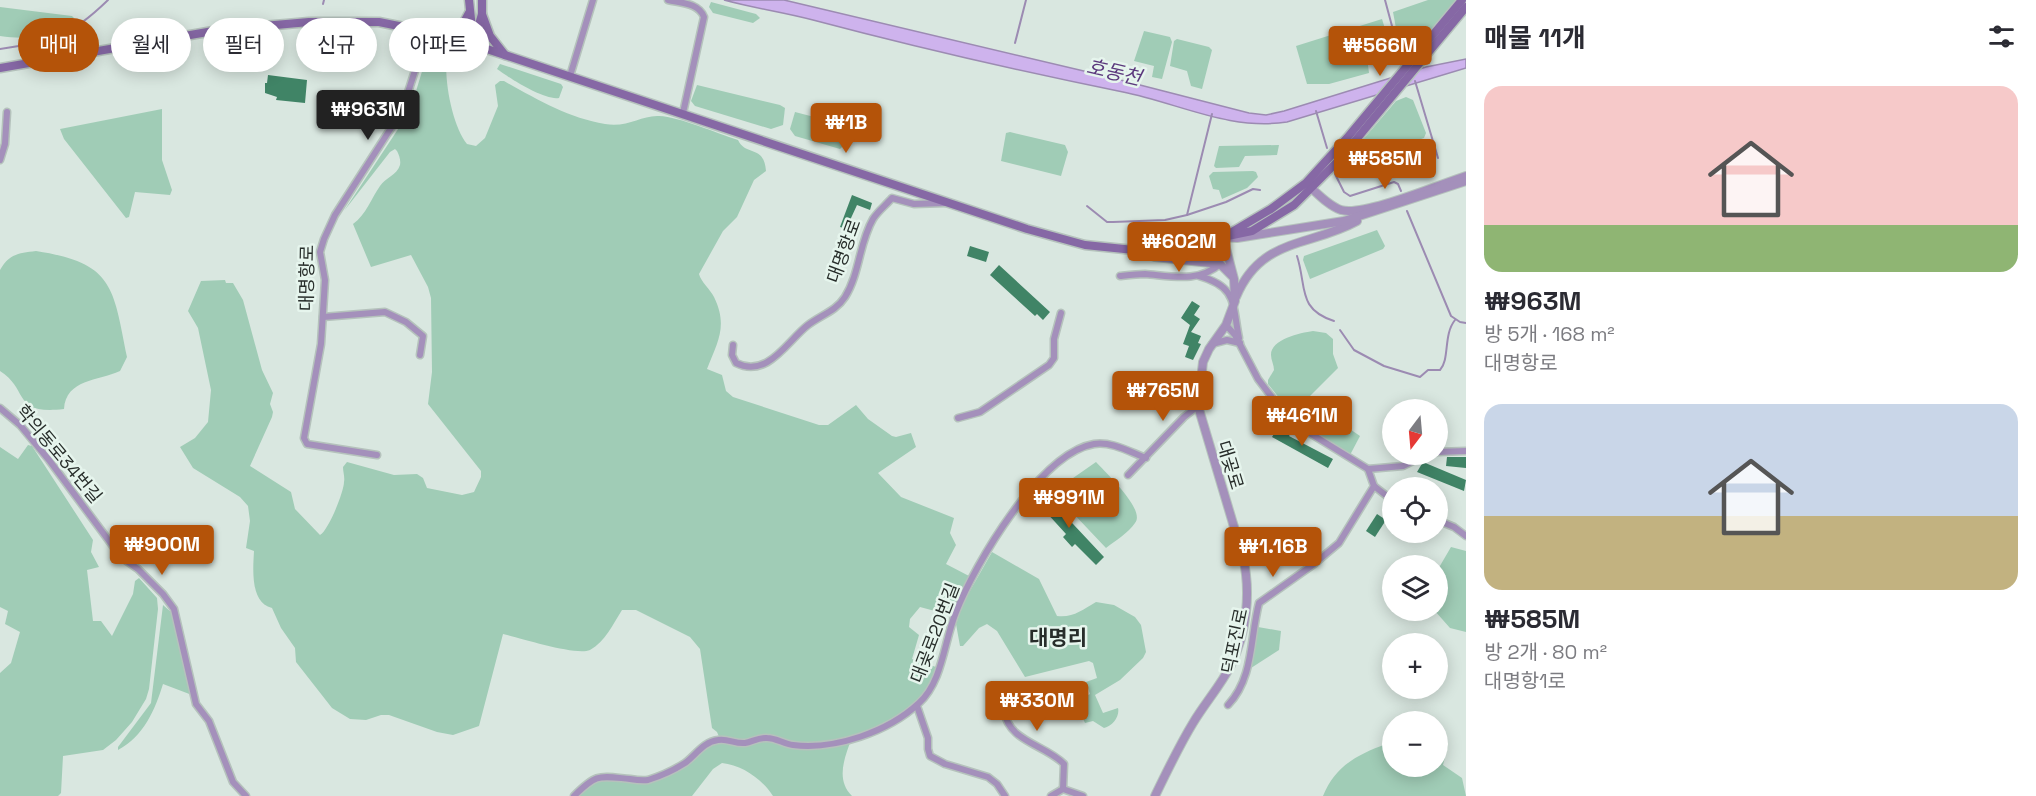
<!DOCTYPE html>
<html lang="ko">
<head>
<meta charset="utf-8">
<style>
	:root { --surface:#fff; --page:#f2f2f3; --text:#2b2b33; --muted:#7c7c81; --accent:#b45309 }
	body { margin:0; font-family:"Space Grotesk","Noto Sans KR",sans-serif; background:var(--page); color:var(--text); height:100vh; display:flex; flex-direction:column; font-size:22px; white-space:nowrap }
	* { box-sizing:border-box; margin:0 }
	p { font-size:20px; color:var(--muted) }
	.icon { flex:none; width:33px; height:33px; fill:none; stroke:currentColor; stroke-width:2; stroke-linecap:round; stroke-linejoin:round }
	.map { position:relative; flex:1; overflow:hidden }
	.drawer { display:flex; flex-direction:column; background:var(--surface); width:570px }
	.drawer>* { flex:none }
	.top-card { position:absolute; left:18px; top:18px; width:570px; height:54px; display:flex; gap:12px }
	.needle { width:39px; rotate:196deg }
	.tools { position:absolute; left:1382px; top:399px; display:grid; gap:12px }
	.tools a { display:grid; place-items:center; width:66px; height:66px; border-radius:50%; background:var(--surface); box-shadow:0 3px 15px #0003; font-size:30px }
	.price { position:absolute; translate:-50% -51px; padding:0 14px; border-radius:6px; background:var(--accent); color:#fff; font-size:20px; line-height:39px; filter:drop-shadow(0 2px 3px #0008) }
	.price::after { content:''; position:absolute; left:50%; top:36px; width:18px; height:14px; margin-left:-9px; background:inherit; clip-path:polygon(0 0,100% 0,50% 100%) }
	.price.active { background:#222; color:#fff }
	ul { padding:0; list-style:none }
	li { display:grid; align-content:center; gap:12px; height:318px; padding:0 18px }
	li span { display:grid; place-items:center; height:186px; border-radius:18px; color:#555 }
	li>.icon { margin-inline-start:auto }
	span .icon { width:108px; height:108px; fill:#fffc; stroke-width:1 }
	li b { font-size:26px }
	h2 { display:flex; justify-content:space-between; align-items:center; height:72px; padding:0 18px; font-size:26px }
	.chip { padding:0 21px; border-radius:27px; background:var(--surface); box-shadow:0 3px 15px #0003; font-size:21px; line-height:54px }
	.chip.active { background:var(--accent); color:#fff }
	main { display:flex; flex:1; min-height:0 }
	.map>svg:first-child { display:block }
	.green { fill:#a0ccb6 }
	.water { fill:#ceb3ed; stroke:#9c8bb2; stroke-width:1.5 }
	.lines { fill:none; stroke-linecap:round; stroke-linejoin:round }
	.stream { stroke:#9c8bb2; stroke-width:2 }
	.building { fill:#408466 }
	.minor-casing { stroke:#b5c2bc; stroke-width:9 }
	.tertiary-casing { stroke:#b5c2bc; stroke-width:10 }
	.secondary-casing { stroke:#b5c2bc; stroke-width:11 }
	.minor { stroke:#a490bb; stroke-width:6 }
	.tertiary { stroke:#a490bb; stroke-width:8 }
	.secondary { stroke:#8668a5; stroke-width:8 }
	.labels { text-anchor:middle; stroke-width:5; stroke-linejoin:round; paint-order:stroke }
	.street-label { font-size:18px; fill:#272d2a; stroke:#e6f5ed }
	.water-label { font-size:20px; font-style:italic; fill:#5c397d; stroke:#e6f5ed }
	.quarter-label { font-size:21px; font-weight:bold; fill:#272d2a; stroke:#e6f5ed }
</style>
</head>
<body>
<main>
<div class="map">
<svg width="1466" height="796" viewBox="0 0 1466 796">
	<rect width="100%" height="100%" fill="#d9e7e0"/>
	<g class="green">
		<polygon points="1428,0 1457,0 1411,53 1404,55 1400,50 1393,12"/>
		<polygon points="711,2 756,14 760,18 753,23 713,13 709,7"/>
		<path d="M0,7L72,16L74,18C53,38 27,40 0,36Z"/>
		<polygon points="1382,19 1393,55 1368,65 1369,73 1329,84 1307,84 1296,46"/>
		<polygon points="1144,31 1170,37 1172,42 1162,79 1152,77 1154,66 1134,61"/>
		<polygon points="1177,39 1209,47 1212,50 1202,89 1191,86 1187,71 1170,66 1174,41"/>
		<path d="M433,48L446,49L448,52C442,73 452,126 467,144L476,146L485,138L498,106L495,85L500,81H504C536,99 569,118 605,124C628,128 641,115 659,116C680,117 716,133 738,140C746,157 764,144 766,171L754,180L737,217L723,231L699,274C701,282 710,289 714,297C728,326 718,341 707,369L722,375L726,391L733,397L819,425H828L856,405L868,419L892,436L896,437L911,433L916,447L878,473L901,497L954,518L950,533L956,545L946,564L969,576L951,613L946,614L920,607L910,619L909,627L919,635L912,659L936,667C933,674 932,682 928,689C915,709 874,729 852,737C845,757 835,779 852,796H773C762,779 742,765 722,763L713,769L692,796H574L599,776C624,779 650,785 673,770C689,759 701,744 720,739L717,732L712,728L700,649L690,637L636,610H622C613,624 605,642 590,650C576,656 520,638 503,634L479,726L453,735L437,732L389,715H381L366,720L350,719L332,708L296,662L295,648L281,628L272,608C250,603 253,569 254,551L246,548L250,521L248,506L240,497L193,468L180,447L195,438L208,422L211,390L198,328L188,311L201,281L225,280L226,283H233L243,300L262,370L273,393L270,404L273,412L272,417L250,466L291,492L295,509L320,535C328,531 344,492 344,482C345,477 343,472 343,467L347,462L394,475L417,474L423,478L427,488L462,495L474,492L481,477V471L428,404L432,372L431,298L428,287L411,255L371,267L353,224C366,215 372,197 380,186C385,178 397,175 400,165C401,160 399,155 397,151L395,149L390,152L344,211L410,111L427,55Z"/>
		<path d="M500,64L561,84L563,87L559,98C545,101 509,78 497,69Z"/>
		<polygon points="697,85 780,105 785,108 783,125 771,129 695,106 691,101"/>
		<polygon points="1406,97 1413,100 1426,133 1424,138 1347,164 1344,162 1396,101"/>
		<polygon points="162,109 162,160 172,190 170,195 135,192 129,217 126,218 64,139 60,129"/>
		<polygon points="795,112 845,125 842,147 840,149 795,136 790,129"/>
		<polygon points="1010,132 1065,145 1068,152 1061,176 1001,161 1006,133"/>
		<polygon points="1279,145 1277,155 1245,156 1239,167 1216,168 1214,166 1219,146"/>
		<polygon points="1253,171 1256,172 1258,177 1247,188 1222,199 1219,190 1213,189 1209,176 1213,172"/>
		<polygon points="1377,230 1385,246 1383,249 1310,279 1303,260 1304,256"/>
		<path d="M36,251C114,263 113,287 127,357L120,371C98,381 66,379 64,409C11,415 30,390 0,371V270C9,254 19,253 36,251Z"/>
		<path d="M1313,331L1326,333L1333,339V354L1338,368L1310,396L1288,409L1268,384V380L1274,370C1274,365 1271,360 1271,355C1271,339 1300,333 1313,331Z"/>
		<polygon points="1306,404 1319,408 1360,436 1350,455 1296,419 1293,414"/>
		<polygon points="28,445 32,446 93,540 91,552 99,567 87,570 93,621 101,621 112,636 133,594 135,581 139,578 157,598 158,609 149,689 146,699 132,722 116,740 103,750 63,756 61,793 58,796 0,796 0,673 11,663 20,632 5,624 8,611 0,607 0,447 18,459"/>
		<path d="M1096,462C1106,473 1146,510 1135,523C1128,533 1115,541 1106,548L1053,492Z"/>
		<polygon points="1451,547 1466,551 1466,632 1450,628 1435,611 1437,610 1437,571"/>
		<path d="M992,552L1039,579L1057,616C1073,618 1082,610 1096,602L1114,605L1135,617L1141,625L1146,652L1143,658L1120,680L1095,695L1103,713L1118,708C1120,716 1113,726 1104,728L1093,721L1085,723L1077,706L1078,700L1090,694L1086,682L1097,678L1093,663L1089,661L1025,677L997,631L987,624L979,628L963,646H960L956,624L963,603Z"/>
		<path d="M163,605L171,612L192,695L163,684C155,710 144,736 118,750V747L151,703Z"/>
		<polygon points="1258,627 1281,631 1279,650 1251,668"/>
		<path d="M1443,735L1448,746L1443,765L1462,778L1466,796H1323C1335,766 1357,755 1386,744L1392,743V766H1437V736Z"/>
	</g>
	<path class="water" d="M724,0H784L1105,76L1249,113L1266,115L1284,111L1426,67L1466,59V68L1287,122C1230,131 1178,103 1123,92C1019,71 915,47 813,20C783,12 753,8 724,0Z"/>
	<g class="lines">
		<g class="stream">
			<polyline points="1385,0 1403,67"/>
			<polyline points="323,4 324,0"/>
			<polyline points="1015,43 1026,0"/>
			<path d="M0,49C53,41 69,38 108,0"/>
			<polyline points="1415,81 1438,158"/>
			<polyline points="1316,111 1327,148"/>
			<polyline points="1335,174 1344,192 1350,196 1394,182 1398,184 1401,191"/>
			<polyline points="1087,206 1107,222 1113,222 1165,220 1187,215 1212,114"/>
			<polyline points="1407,211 1451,316 1460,322 1466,323"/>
			<polyline points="1187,215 1226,202 1253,189 1260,190"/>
			<path d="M1297,256C1307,287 1297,309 1334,321"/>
			<path d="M1340,330L1354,350L1384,366L1420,377L1428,370H1440C1450,359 1443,335 1455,320"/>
		</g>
	</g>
	<g class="building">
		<polygon points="268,75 307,80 305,103 276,100 277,97 265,93 265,83 267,83"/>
		<polygon points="852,195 872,203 870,210 857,205 846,229 840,227"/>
		<polygon points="970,246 989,252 986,262 967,256"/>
		<polygon points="999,265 1050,312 1043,320 1037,314 1035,316 990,275"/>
		<polygon points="1192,301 1200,306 1194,315 1200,319 1191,332 1201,336 1198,343 1201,344 1193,360 1185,357 1189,346 1183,344 1190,325 1181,318"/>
		<polygon points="1279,426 1291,433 1289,436 1333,459 1328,468 1272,437"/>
		<polygon points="1447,457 1466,457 1466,468 1446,466"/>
		<polygon points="1423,462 1466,480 1464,491 1417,472"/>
		<polygon points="1043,492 1104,557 1096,565 1075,544 1072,547 1063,537 1066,534 1035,500"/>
		<polygon points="1377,514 1386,520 1375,537 1366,531"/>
	</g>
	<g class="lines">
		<g class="minor-casing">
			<g id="minor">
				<path d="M668,0C681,3 699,3 704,17L683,113"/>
				<polyline points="570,76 593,0"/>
				<polyline points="0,160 5,144 7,112"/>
				<path d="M1120,276C1129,275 1137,274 1145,274C1171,276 1199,283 1220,264"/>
				<path d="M1199,276C1238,287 1232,304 1239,338"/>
				<polyline points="323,317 385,312 406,322 423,336 420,355"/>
				<polyline points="1226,325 1235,335 1258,379 1277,404 1295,424 1368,469 1374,486 1392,500"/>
				<polyline points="1212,344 1227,340 1240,343"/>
				<path d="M733,345L732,355L736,363C768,379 788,340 808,325C821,315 836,311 845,297C860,273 859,243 873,219C878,211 886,205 892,198L914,204L945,203"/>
				<polyline points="0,408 20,425 49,460 121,557 138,569 163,594 174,609 196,704 209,721 233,782 246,796"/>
				<polyline points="958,418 980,412 1049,365 1054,358 1054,339 1061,313"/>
				<polyline points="1437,452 1466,451"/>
				<polyline points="377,455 307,444 304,438 321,344 325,280 320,252 324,239 335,215 402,111 428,30"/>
				<polyline points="1368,469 1403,466 1427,454"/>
				<polyline points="1128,475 1184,417 1198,406"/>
				<polyline points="1437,520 1454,527 1466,536"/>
				<path d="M1061,687L1007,703L1004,711C1009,742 1044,744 1064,764L1063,789"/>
				<path d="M1228,705C1254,678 1250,637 1259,603L1314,564L1339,543L1374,486"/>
				<polyline points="917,706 928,738 928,749 930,756 945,764 988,777 997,784 1005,796"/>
				<path d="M574,796C597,773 599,776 630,779C636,780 642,781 648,780C661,776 674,770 685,763C696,755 703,742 718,740C727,738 735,744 745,743C752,742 759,737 767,738C776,738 784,744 793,745C835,750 888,732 919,703C943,681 944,641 956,612C975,564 1040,453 1094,444C1111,441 1130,452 1146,458"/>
				<polyline points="1051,796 1063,789 1083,796"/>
			</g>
		</g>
		<g class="tertiary-casing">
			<g id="tertiary">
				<path d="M1308,185C1318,194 1329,206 1341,210C1363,217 1441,184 1466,176"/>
				<polyline points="1135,250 1155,257 1220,264 1233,277"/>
				<path d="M1236,297C1261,237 1310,247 1357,221"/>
				<path d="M1155,796C1167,771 1179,746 1193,723C1205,703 1221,685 1231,665C1247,632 1251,592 1243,557L1198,406L1203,362L1209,349L1226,325L1235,301L1234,279L1223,237L1237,238L1344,221L1466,181"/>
			</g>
		</g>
		<g class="secondary-casing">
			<g id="secondary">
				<polyline points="469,0 473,38"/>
				<polyline points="482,14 490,36 505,55"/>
				<polyline points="448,36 461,28 469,13"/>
				<polyline points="473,45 482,14 482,0"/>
				<polyline points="0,68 219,30 309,22 379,22 448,36 1027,229 1085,245 1134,250 1184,245 1252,231 1294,205 1340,159 1466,7"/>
				<polyline points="1232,232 1271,209 1306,183 1347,138 1462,0"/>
			</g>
		</g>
		<use href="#minor" class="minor"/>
		<use href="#tertiary" class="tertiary"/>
		<use href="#secondary" class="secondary"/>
	</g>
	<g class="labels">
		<g class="street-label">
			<text transform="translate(844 251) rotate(-70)" y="6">대명항로</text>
			<text transform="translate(307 278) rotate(-89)" y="6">대명항로</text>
			<text transform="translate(59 454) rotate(50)" y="6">학의동로34번길</text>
			<text transform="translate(1230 465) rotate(73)" y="6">대곶로</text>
			<text transform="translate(935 633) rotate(-69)" y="6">대곶로20번길</text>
			<text transform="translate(1235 641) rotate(-78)" y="6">덕포진로</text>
		</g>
		<g class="water-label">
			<text transform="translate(1114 72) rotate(13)" y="7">호동천</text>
		</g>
		<g class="quarter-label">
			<text x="1058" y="645">대명리</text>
		</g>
	</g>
</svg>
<div class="tools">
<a><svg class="needle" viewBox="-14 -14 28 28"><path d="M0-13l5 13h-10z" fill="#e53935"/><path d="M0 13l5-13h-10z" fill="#7c7c81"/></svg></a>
<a><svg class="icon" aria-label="locate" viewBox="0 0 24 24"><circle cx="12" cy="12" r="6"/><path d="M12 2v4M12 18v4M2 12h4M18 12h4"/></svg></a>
<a><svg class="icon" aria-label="layers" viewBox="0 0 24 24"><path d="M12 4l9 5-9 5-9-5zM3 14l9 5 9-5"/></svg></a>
<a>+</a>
<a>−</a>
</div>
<b class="price" style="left:1380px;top:77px">₩566M</b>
<b class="price active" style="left:368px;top:141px">₩963M</b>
<b class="price" style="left:846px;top:154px">₩1B</b>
<b class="price" style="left:1385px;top:190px">₩585M</b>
<b class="price" style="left:1179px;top:273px">₩602M</b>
<b class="price" style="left:1163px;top:422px">₩765M</b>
<b class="price" style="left:1302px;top:447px">₩461M</b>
<b class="price" style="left:1069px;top:529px">₩991M</b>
<b class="price" style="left:162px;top:576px">₩900M</b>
<b class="price" style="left:1273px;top:578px">₩1.16B</b>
<b class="price" style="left:1037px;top:732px">₩330M</b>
<div class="top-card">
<a class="chip active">매매</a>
<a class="chip">월세</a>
<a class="chip">필터</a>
<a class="chip">신규</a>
<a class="chip">아파트</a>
</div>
</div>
<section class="drawer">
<h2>매물 11개<svg class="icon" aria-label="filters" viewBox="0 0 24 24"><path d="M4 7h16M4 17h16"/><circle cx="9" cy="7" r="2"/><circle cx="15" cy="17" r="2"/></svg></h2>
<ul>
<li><span style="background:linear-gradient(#f6c9c9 75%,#8fb573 0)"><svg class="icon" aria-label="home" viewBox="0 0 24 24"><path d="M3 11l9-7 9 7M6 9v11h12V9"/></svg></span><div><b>₩963M</b><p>방 5개 · 168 m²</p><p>대명항로</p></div></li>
<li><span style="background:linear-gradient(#c9d6e8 60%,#c2b280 0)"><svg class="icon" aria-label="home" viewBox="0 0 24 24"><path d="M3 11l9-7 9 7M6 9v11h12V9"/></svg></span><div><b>₩585M</b><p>방 2개 · 80 m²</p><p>대명항1로</p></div></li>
</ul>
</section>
</main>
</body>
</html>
